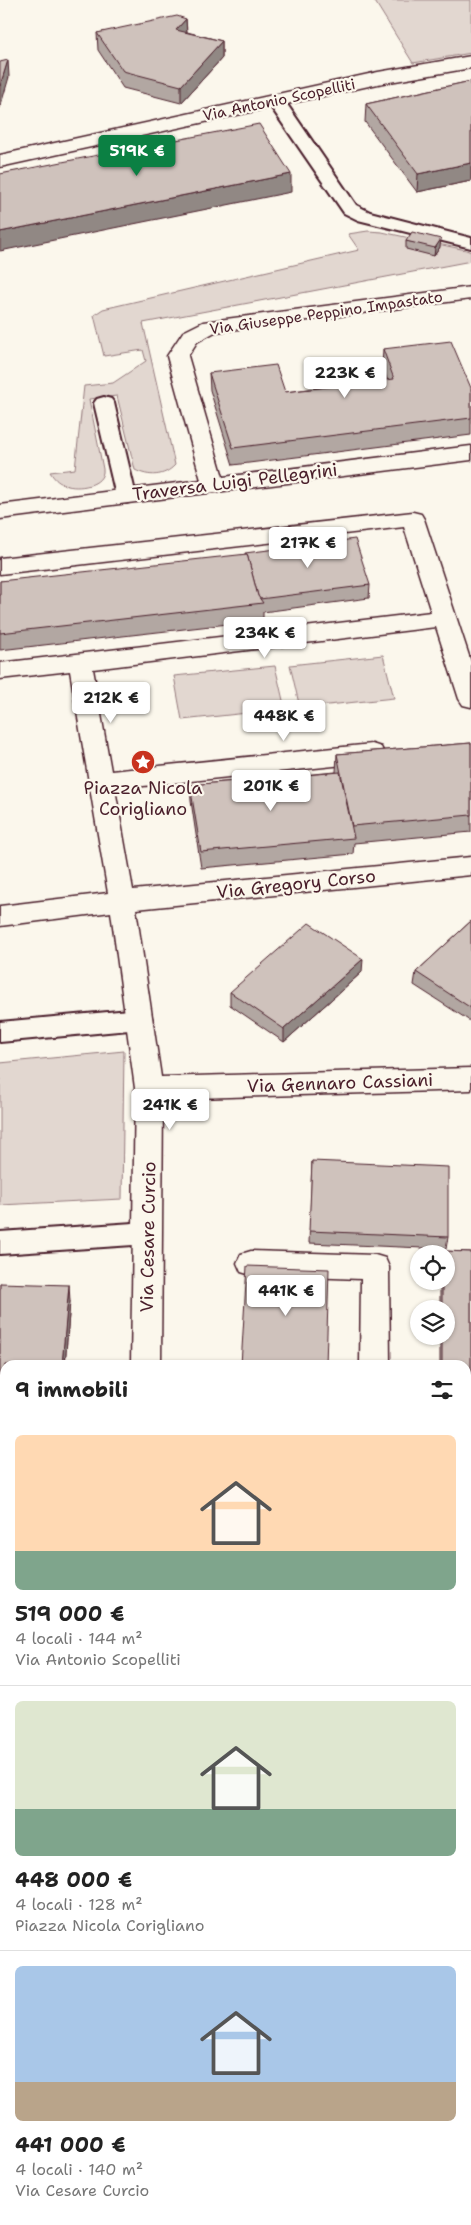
<!DOCTYPE html>
<html lang="it">
<head>
<meta charset="utf-8">
<style>
	:root { --surface:#fff; --page:#f2f2f2; --text:#222; --muted:#767676; --line:#e0e0e0; --accent:#0b8043 }
	body { margin:0; font-family:"Shantell Sans",sans-serif; background:var(--page); color:var(--text); height:100vh; display:flex; flex-direction:column; font-size:19px; white-space:nowrap }
	* { box-sizing:border-box; margin:0 }
	p { font-size:16px; color:var(--muted) }
	.icon { flex:none; width:28px; height:28px; fill:none; stroke:currentColor; stroke-width:2; stroke-linecap:round; stroke-linejoin:round }
	.map { position:relative; flex:1; overflow:hidden }
	.sheet { position:absolute; left:0px; top:1360px; width:471px; height:865px; display:flex; flex-direction:column; background:var(--surface); border-radius:15px 15px 0 0; box-shadow:0 1px 4px #0004 }
	.sheet>* { flex:none }
	.tools { position:absolute; left:410px; top:1245px; display:grid; gap:10px }
	.tools a { display:grid; place-items:center; width:45px; height:45px; border-radius:50%; background:var(--surface); box-shadow:0 1px 4px #0004; font-size:25px }
	.price { position:absolute; translate:-50% -42px; padding:0 11px; border-radius:5px; background:#fff; color:#222; font-size:16px; line-height:32px; filter:drop-shadow(0 1px 2px #0008) }
	.price::after { content:''; position:absolute; left:50%; top:30px; width:15px; height:11px; margin-left:-8px; background:inherit; clip-path:polygon(0 0,100% 0,50% 100%) }
	.price.active { background:var(--accent); color:#fff }
	ul { padding:0; list-style:none }
	li { display:grid; align-content:center; gap:10px; height:265px; padding:0 15px }
	li+li { border-top:1px solid var(--line) }
	li span { display:grid; place-items:center; height:155px; border-radius:8px; color:#555 }
	li>.icon { margin-inline-start:auto }
	span .icon { width:90px; height:90px; fill:#fffc; stroke-width:1 }
	li b { font-size:21px }
	h2 { display:flex; justify-content:space-between; align-items:center; height:60px; padding:0 15px; font-size:21px }
	.map>svg:first-child { display:block }
	.green { fill:#e2d7d0; stroke:#967b7e }
	.lines { fill:none; stroke-linecap:round; stroke-linejoin:round }
	.service-casing { stroke:#4a1f2b; stroke-width:4 }
	.minor-casing { stroke:#4a1f2b; stroke-width:3 }
	.service { fill:#fbf7ec; fill-rule:evenodd }
	.minor { fill:#fbf7ec; fill-rule:evenodd }
	.wall { fill:#b2a7a2; stroke:#4a1f2b }
	.shaded-wall { fill:#918884; stroke:#4a1f2b }
	.building { fill:#cfc2bc; stroke:#4a1f2b }
	.labels { text-anchor:middle; stroke-width:4.5; stroke-linejoin:round; paint-order:stroke }
	.far-street-label { font-size:15px; fill:#4a1f2b; stroke:#fbf7ec }
	.street-label { font-size:18px; fill:#4a1f2b; stroke:#fbf7ec }
	.poi-label { font-size:18px; fill:#4a1f2b; stroke:#fbf7ec }
</style>
</head>
<body>
<div class="map">
<svg width="471" height="2225" viewBox="0 0 471 2225">
	<rect width="100%" height="100%" fill="#fbf7ec"/>
	<filter id="ink" filterUnits="userSpaceOnUse"><feTurbulence type="fractalNoise" baseFrequency=".02" numOctaves="2"/><feDisplacementMap in="SourceGraphic" scale="10" xChannelSelector="R" yChannelSelector="G"/><feConvolveMatrix kernelMatrix="1 2 1 2 8 2 1 2 1" color-interpolation-filters="sRGB"/></filter>
	<g filter="url(#ink)">
		<g class="green">
			<polygon points="374,0 471,0 471,53 413,63"/>
			<path d="M368,231L382,232L466,250L471,252V261L143,323L175,465C164,477 149,477 135,470L117,396L89,399L103,469C105,486 77,490 65,485C57,482 54,478 50,472L75,469L84,386L113,383L146,361L143,350L104,356L94,315L103,309L359,250L348,234Z"/>
			<polygon points="383,655 394,698 300,708 290,665"/>
			<polygon points="275,666 285,709 182,720 174,676"/>
			<polygon points="124,1051 122,1199 0,1205 0,1063"/>
		</g>
		<g class="lines">
			<g class="service-casing">
				<g id="service">
					<polygon points="276,96 282,97 356,205 370,212 471,238 471,248 358,220 344,213 267,101 270,97"/>
					<polygon points="104,397 111,399 114,403 136,496 133,501 126,503 119,501 116,496 94,403 97,399"/>
					<polygon points="140,1009 149,1012 152,1019 149,1026 140,1029 0,1042 0,1022"/>
					<polygon points="148,1222 157,1225 161,1233 157,1241 148,1244 0,1254 0,1232"/>
					<rect x="0" y="1590" width="5" height="26"/>
					<rect x="0" y="2050" width="5" height="32"/>
				</g>
			</g>
			<g class="minor-casing">
				<g id="minor">
					<polygon points="471,56 471,68 378,84 0,167 0,155 378,72"/>
					<polygon points="471,287 471,299 215,332 197,342 188,356 223,477 471,446 471,460 0,519 0,505 201,480 167,356 183,332 203,322"/>
					<polygon points="413,512 421,514 424,519 471,662 471,707 463,705 459,699 436,627 93,669 111,771 372,744 381,747 384,753 381,759 372,762 115,789 133,890 471,857 471,875 136,909 161,1077 471,1068 471,1090 163,1099 161,1365 131,1365 135,1088 111,912 0,926 0,906 108,893 70,671 0,679 0,663 431,612 404,527 0,574 0,558"/>
					<polygon points="251,1251 375,1255 385,1258 389,1267 390,1365 360,1365 361,1279 251,1275 241,1272 237,1263 241,1254"/>
					<polygon points="93,2220 131,2220 130,2225 92,2225"/>
					<rect x="362" y="2220" width="38" height="5"/>
				</g>
			</g>
			<use href="#service" class="service"/>
			<use href="#minor" class="minor"/>
		</g>
		<g class="wall">
			<polygon points="186,19 187,32 222,41 222,58 181,103 123,88 98,50 97,33"/>
			<polygon points="471,81 471,181 417,192 365,122 366,104"/>
			<polygon points="406,241 440,247 434,256 406,249"/>
			<polygon points="383,349 471,388 471,435 233,465 210,390 209,373 285,392 387,379 382,366"/>
			<polygon points="0,581 370,585 369,598 263,612 263,620 0,650"/>
			<polygon points="471,743 471,832 354,843 353,854 201,868 191,801 190,785 336,772 337,754"/>
			<polygon points="471,921 471,1020 470,1021 414,985 416,972"/>
			<polygon points="362,972 284,1042 230,1005 230,992"/>
			<polygon points="312,1161 448,1237 446,1249 309,1243"/>
			<polygon points="442,1251 471,1252 471,1631 466,1631 466,1365 440,1365 440,1336 446,1336 446,1309 440,1309 440,1281 446,1281 446,1254 442,1254"/>
			<polygon points="0,1283 70,1301 65,1365 5,1365 5,1509 0,1509"/>
			<rect x="0" y="1672" width="5" height="349"/>
			<polygon points="466,2059 471,2059 471,2174 466,2173"/>
		</g>
		<g class="shaded-wall">
			<polygon points="186,19 187,35 176,30"/>
			<polygon points="222,41 222,58 181,103 181,86"/>
			<polygon points="8,60 9,77 0,108 0,86"/>
			<polygon points="471,163 471,181 417,192 418,174"/>
			<polygon points="291,174 291,192 0,251 0,232"/>
			<polygon points="441,239 440,247 434,256 435,248"/>
			<polygon points="363,959 362,972 284,1042 284,1029"/>
			<polygon points="69,1285 70,1301 65,1365 62,1365"/>
		</g>
		<g class="building">
			<polygon points="177,16 186,19 176,30 222,41 181,86 123,71 97,33"/>
			<polygon points="8,60 0,86 0,62"/>
			<polygon points="471,81 471,163 418,174 366,104"/>
			<polygon points="259,124 291,174 0,232 0,174"/>
			<polygon points="412,232 441,239 435,248 406,241"/>
			<polygon points="451,341 471,388 471,418 233,448 209,373 276,365 285,392 394,379 383,349"/>
			<polygon points="355,539 370,585 260,599 258,596 247,554 245,554 245,553"/>
			<polygon points="247,554 258,596 263,603 0,633 0,581"/>
			<polygon points="471,743 471,815 352,826 337,754"/>
			<polygon points="340,772 354,838 201,852 190,785"/>
			<polygon points="471,921 471,1008 416,972"/>
			<polygon points="309,923 363,959 284,1029 230,992"/>
			<polygon points="312,1161 448,1167 448,1237 309,1231"/>
			<polygon points="442,1251 471,1252 471,1619 466,1619 466,1365 442,1365 442,1336 446,1336 446,1309 442,1309 442,1281 446,1281 446,1254 442,1254"/>
			<polygon points="247,1266 329,1269 326,1365 241,1365"/>
			<polygon points="0,1283 69,1285 62,1365 5,1365 5,1495 0,1495"/>
			<rect x="0" y="1672" width="5" height="339"/>
			<rect x="466" y="2059" width="5" height="107"/>
		</g>
	</g>
	<defs>
		<g id="sight-disc" transform="scale(1.25)"><circle r="9.5" fill="#c8321e" stroke="#fbf7ec"/><path d="M0-6L1.8-2.2L6-1.7L2.9 1.2L3.7 5.4L0 3.3L-3.7 5.4L-2.9 1.2L-6-1.7L-1.8-2.2Z" fill="#fff"/></g>
	</defs>
	<g fill-rule="evenodd">
		<use href="#sight-disc" x="143" y="762"/>
	</g>
	<g class="labels">
		<g class="far-street-label">
			<text transform="translate(279 100) rotate(-12)" y="5">Via Antonio Scopelliti</text>
			<text transform="translate(326 313) rotate(-8)" y="5">Via Giuseppe Peppino Impastato</text>
		</g>
		<g class="street-label">
			<text transform="translate(235 482) rotate(-7)" y="6">Traversa Luigi Pellegrini</text>
			<text transform="translate(296 884) rotate(-6)" y="6">Via Gregory Corso</text>
			<text transform="translate(340 1083) rotate(-2)" y="6">Via Gennaro Cassiani</text>
			<text transform="translate(148 1237) rotate(-89)" y="6">Via Cesare Curcio</text>
		</g>
		<g class="poi-label">
			<text x="143" y="794">Piazza Nicola<tspan x="143" dy="21">Corigliano</tspan></text>
		</g>
	</g>
</svg>
<div class="tools">
<a><svg class="icon" aria-label="locate" viewBox="0 0 24 24"><circle cx="12" cy="12" r="6"/><path d="M12 2v4M12 18v4M2 12h4M18 12h4"/></svg></a>
<a><svg class="icon" aria-label="layers" viewBox="0 0 24 24"><path d="M12 4l9 5-9 5-9-5zM3 14l9 5 9-5"/></svg></a>
</div>
<b class="price active" style="left:137px;top:177px">519K €</b>
<b class="price" style="left:345px;top:399px">223K €</b>
<b class="price" style="left:308px;top:569px">217K €</b>
<b class="price" style="left:265px;top:659px">234K €</b>
<b class="price" style="left:111px;top:724px">212K €</b>
<b class="price" style="left:284px;top:742px">448K €</b>
<b class="price" style="left:271px;top:812px">201K €</b>
<b class="price" style="left:170px;top:1131px">241K €</b>
<b class="price" style="left:286px;top:1317px">441K €</b>
<section class="sheet">
<h2>9 immobili<svg class="icon" aria-label="filters" viewBox="0 0 24 24"><path d="M4 7h16M4 17h16"/><circle cx="9" cy="7" r="2"/><circle cx="15" cy="17" r="2"/></svg></h2>
<ul>
<li><span style="background:linear-gradient(#ffd9b3 75%,#7fa58c 0)"><svg class="icon" aria-label="home" viewBox="0 0 24 24"><path d="M3 11l9-7 9 7M6 9v11h12V9"/></svg></span><div><b>519 000 €</b><p>4 locali · 144 m²</p><p>Via Antonio Scopelliti</p></div></li>
<li><span style="background:linear-gradient(#dfe7d0 70%,#7fa58c 0)"><svg class="icon" aria-label="home" viewBox="0 0 24 24"><path d="M3 11l9-7 9 7M6 9v11h12V9"/></svg></span><div><b>448 000 €</b><p>4 locali · 128 m²</p><p>Piazza Nicola Corigliano</p></div></li>
<li><span style="background:linear-gradient(#a9c7e8 75%,#b9a48a 0)"><svg class="icon" aria-label="home" viewBox="0 0 24 24"><path d="M3 11l9-7 9 7M6 9v11h12V9"/></svg></span><div><b>441 000 €</b><p>4 locali · 140 m²</p><p>Via Cesare Curcio</p></div></li>
</ul>
</section>
</div>
</body>
</html>
